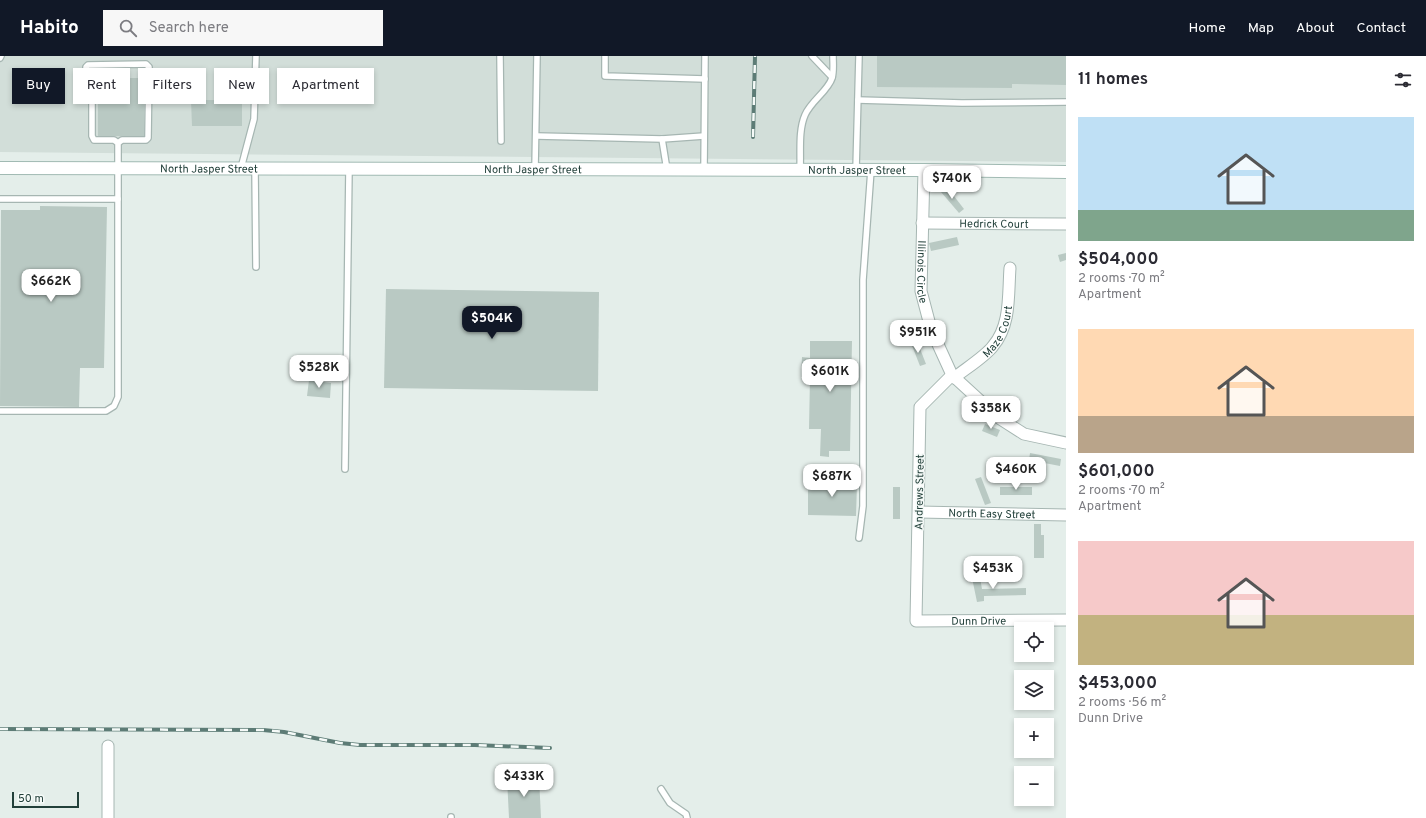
<!DOCTYPE html>
<html lang="en">
<head>
<meta charset="utf-8">
<style>
	:root { --surface:#fff; --page:#f7f7f7; --text:#2b2b33; --muted:#7c7c81; --accent:#111827 }
	body { margin:0; font-family:Overpass,sans-serif; background:var(--page); color:var(--text); height:100vh; display:flex; flex-direction:column; font-size:15px; white-space:nowrap }
	* { box-sizing:border-box; margin:0 }
	p { font-size:13px; color:var(--muted) }
	.icon { flex:none; width:22px; height:22px; fill:none; stroke:currentColor; stroke-width:2; stroke-linecap:round; stroke-linejoin:round }
	.map { position:relative; flex:1; overflow:hidden }
	.sheet { display:flex; flex-direction:column; background:var(--surface); width:360px }
	.sheet>* { flex:none }
	.guide { position:absolute; left:12px; top:12px; width:380px; height:36px; display:flex; gap:8px }
	.tools { position:absolute; left:1014px; top:566px; display:grid; gap:8px }
	.tools a { display:grid; place-items:center; width:40px; height:40px; border-radius:0px; background:var(--surface); box-shadow:0 2px 6px #0003; font-size:20px }
	.scale { position:absolute; left:12px; bottom:10px; width:67px; box-sizing:border-box; padding-left:4px; border:2px solid #22403a; border-top:0; font-size:11px; line-height:14px; white-space:nowrap; color:#22403a; -webkit-text-stroke:3px #f5faf8; paint-order:stroke }
	.price { position:absolute; translate:-50% -34px; padding:0 9px; border-radius:8px; background:#fff; color:#222; font-size:13px; line-height:26px; filter:drop-shadow(0 1px 2px #0008) }
	.price::after { content:''; position:absolute; left:50%; top:24px; width:12px; height:9px; margin-left:-6px; background:inherit; clip-path:polygon(0 0,100% 0,50% 100%) }
	.price.current { background:var(--accent); color:#fff }
	ul { padding:0; list-style:none }
	li { display:grid; align-content:center; gap:8px; height:212px; padding:0 12px }
	li span { display:grid; place-items:center; height:124px; border-radius:0px; color:#555 }
	li>.icon { margin-inline-start:auto }
	span .icon { width:72px; height:72px; fill:#fffc; stroke-width:1 }
	li b { font-size:17px }
	h2 { display:flex; justify-content:space-between; align-items:center; height:48px; padding:0 12px; font-size:17px }
	.pill { padding:0 14px; border-radius:0px; background:var(--surface); box-shadow:0 2px 6px #0003; font-size:14px; line-height:36px }
	.pill.current { background:var(--accent); color:#fff }
	header { display:flex; align-items:center; gap:24px; box-sizing:border-box; height:56px; padding:0 20px; background:var(--accent); color:#fff }
	header strong { font-size:19px }
	nav { display:flex; gap:22px; margin-inline-start:auto; font-size:14px }
	.search { width:280px; height:36px; background:var(--page); display:flex; align-items:center; gap:10px; box-sizing:border-box; padding:0 14px; border-radius:0px; color:var(--muted); font-size:15px }
	main { display:flex; flex:1; min-height:0 }
	.map>svg:first-child { display:block }
	.built { fill:#d2ded9 }
	.building { fill:#b9c9c3 }
	.lines { fill:none; stroke-linecap:round; stroke-linejoin:round }
	.lane-casing { stroke:#a6b6b2; stroke-width:8 }
	.street-casing { stroke:#a6b6b2; stroke-width:13 }
	.secondary-casing { stroke:#a1bab3; stroke-width:14 }
	.lane { stroke:#fff; stroke-width:5.5 }
	.street { stroke:#fff; stroke-width:11 }
	.secondary { stroke:#fff; stroke-width:12 }
	.rail-casing { stroke:#5d7c76; stroke-width:4 }
	.rail { stroke:#f5faf8; stroke-width:2.5; stroke-dasharray:8; stroke-linecap:butt }
	.labels { text-anchor:middle; stroke-width:3; stroke-linejoin:round; paint-order:stroke }
	.street-label { font-size:11px; fill:#22403a; stroke:#f5faf8 }
</style>
</head>
<body>
<header>
<strong>Habito</strong>
<div class="search"><svg class="icon" aria-label="search" viewBox="0 0 24 24"><circle cx="10" cy="10" r="6"/><path d="M15 15l6 6"/></svg>Search here</div>
<nav><a>Home</a><a>Map</a><a>About</a><a>Contact</a></nav>
</header>
<main>
<div class="map">
<svg width="1066" height="762" viewBox="0 0 1066 762">
	<rect width="100%" height="100%" fill="#e4eeea"/>
	<polygon class="built" points="0,0 1066,0 1066,106 0,96"/>
	<g class="building">
		<polygon points="877,0 1066,0 1066,29 1012,28 1012,32 877,31"/>
		<polygon points="90,18 98,18 98,22 144,22 144,80 98,80 98,39 94,40 90,36"/>
		<polygon points="191,44 242,44 242,70 192,70"/>
		<polygon points="947,131 964,153 959,157 941,136"/>
		<polygon points="40,150 107,151 104,312 80,312 79,351 0,350 1,154 40,154"/>
		<polygon points="957,181 959,189 931,195 929,187"/>
		<polygon points="1066,197 1066,204 1060,206 1058,199"/>
		<polygon points="386,233 599,236 598,335 384,332"/>
		<polygon points="810,285 852,285 850,395 829,395 829,401 820,400 821,373 809,373 810,321 801,321 802,301 810,302"/>
		<polygon points="917,285 926,308 920,310 911,287"/>
		<polygon points="309,324 331,327 330,342 307,340"/>
		<polygon points="985,368 1000,374 997,381 982,375"/>
		<polygon points="1030,397 1061,403 1060,410 1029,404"/>
		<polygon points="981,421 991,447 985,449 975,423"/>
		<polygon points="808,425 851,425 851,428 857,428 856,460 808,459"/>
		<rect x="893" y="431" width="7" height="32"/>
		<rect x="1000" y="431" width="32" height="8"/>
		<polygon points="1034,468 1041,468 1041,479 1044,479 1044,502 1034,502"/>
		<polygon points="979,516 982,533 1026,532 1026,539 984,540 984,545 977,546 971,517"/>
		<polygon points="539,721 541,762 509,762 507,722"/>
	</g>
	<g class="lines">
		<g class="lane-casing">
			<g id="lane">
				<polyline points="500,0 501,85"/>
				<polyline points="605,0 605,20 705,23"/>
				<polyline points="812,0 832,21"/>
				<polyline points="0,2 1,0"/>
				<polyline points="858,44 962,47 1066,46"/>
				<polyline points="537,80 662,83 667,114"/>
				<polyline points="662,83 704,80"/>
				<polyline points="241,112 254,63 256,0"/>
				<polyline points="255,113 256,211"/>
				<polyline points="535,113 537,0"/>
				<polyline points="704,114 705,0"/>
				<path d="M800,114C801,97 798,75 805,59C811,45 828,35 832,22C834,15 833,7 833,0"/>
				<polyline points="856,114 859,0"/>
				<polyline points="0,143 118,143"/>
				<polyline points="0,355 106,355 114,350 118,341 118,87 122,84 146,84 148,82 149,11 146,8 88,9 86,11 86,38 92,44 92,80 94,84 114,84 118,87"/>
				<polyline points="345,413 349,113"/>
				<polyline points="859,482 863,450 863,224 871,114"/>
				<polyline points="661,733 670,747 686,758 687,762"/>
				<polyline points="451,762 451,761"/>
			</g>
		</g>
		<g class="street-casing">
			<g id="street">
				<path id="s1" d="M924,114L921,235L931,273L952,319L999,362L1024,378L1066,387"/>
				<path id="s2" d="M922,167L1066,168"/>
				<path id="s3" d="M952,319L920,351L916,565L1066,564"/>
				<path id="s4" d="M954,322C965,313 986,300 993,290C1011,269 1008,239 1010,212"/>
				<path id="s5" d="M919,456L1066,459"/>
				<polyline points="108,690 108,762"/>
			</g>
		</g>
		<g class="secondary-casing">
			<g id="secondary">
				<path id="s6" d="M0,112L924,114L1066,116"/>
			</g>
		</g>
		<use href="#lane" class="lane"/>
		<use href="#street" class="street"/>
		<use href="#secondary" class="secondary"/>
		<g class="rail-casing">
			<g id="rail">
				<polyline points="753,81 755,0"/>
				<polyline points="0,673 263,674 284,676 340,687 360,689 475,689 550,692"/>
			</g>
		</g>
		<use href="#rail" class="rail"/>
	</g>
	<g class="labels">
		<g class="street-label">
			<text dy="4" stroke="none"><textPath href="#s6" startOffset="209">North Jasper Street</textPath></text>
			<text dy="4" stroke="none"><textPath href="#s6" startOffset="533">North Jasper Street</textPath></text>
			<text dy="4" stroke="none"><textPath href="#s6" startOffset="857">North Jasper Street</textPath></text>
			<text dy="4" stroke="none"><textPath href="#s2" startOffset="72">Hedrick Court</textPath></text>
			<text dy="4" stroke="none"><textPath href="#s1" startOffset="102">Illinois Circle</textPath></text>
			<text dy="4" stroke="none"><textPath href="#s4" startOffset="66">Maze Court</textPath></text>
			<text transform="translate(919 436) rotate(-89)" y="4">Andrews Street</text>
			<text dy="4" stroke="none"><textPath href="#s5" startOffset="73">North Easy Street</textPath></text>
			<text dy="4" stroke="none"><textPath href="#s3" startOffset="322">Dunn Drive</textPath></text>
		</g>
	</g>
</svg>
<div class="tools">
<a><svg class="icon" aria-label="locate" viewBox="0 0 24 24"><circle cx="12" cy="12" r="6"/><path d="M12 2v4M12 18v4M2 12h4M18 12h4"/></svg></a>
<a><svg class="icon" aria-label="layers" viewBox="0 0 24 24"><path d="M12 4l9 5-9 5-9-5zM3 14l9 5 9-5"/></svg></a>
<a>+</a>
<a>−</a>
</div>
<div class="scale">50 m</div>
<b class="price" style="left:952px;top:144px">$740K</b>
<b class="price" style="left:51px;top:247px">$662K</b>
<b class="price current" style="left:492px;top:284px">$504K</b>
<b class="price" style="left:918px;top:298px">$951K</b>
<b class="price" style="left:319px;top:333px">$528K</b>
<b class="price" style="left:830px;top:337px">$601K</b>
<b class="price" style="left:991px;top:374px">$358K</b>
<b class="price" style="left:1016px;top:435px">$460K</b>
<b class="price" style="left:832px;top:442px">$687K</b>
<b class="price" style="left:993px;top:534px">$453K</b>
<b class="price" style="left:524px;top:742px">$433K</b>
<div class="guide">
<a class="pill current">Buy</a>
<a class="pill">Rent</a>
<a class="pill">Filters</a>
<a class="pill">New</a>
<a class="pill">Apartment</a>
</div>
</div>
<section class="sheet">
<h2>11 homes<svg class="icon" aria-label="filters" viewBox="0 0 24 24"><path d="M4 7h16M4 17h16"/><circle cx="9" cy="7" r="2"/><circle cx="15" cy="17" r="2"/></svg></h2>
<ul>
<li><span style="background:linear-gradient(#bfe0f5 75%,#7fa58c 0)"><svg class="icon" aria-label="home" viewBox="0 0 24 24"><path d="M3 11l9-7 9 7M6 9v11h12V9"/></svg></span><div><b>$504,000</b><p>2 rooms · 70 m²</p><p>Apartment</p></div></li>
<li><span style="background:linear-gradient(#ffd9b3 70%,#b9a48a 0)"><svg class="icon" aria-label="home" viewBox="0 0 24 24"><path d="M3 11l9-7 9 7M6 9v11h12V9"/></svg></span><div><b>$601,000</b><p>2 rooms · 70 m²</p><p>Apartment</p></div></li>
<li><span style="background:linear-gradient(#f6c9c9 60%,#c2b280 0)"><svg class="icon" aria-label="home" viewBox="0 0 24 24"><path d="M3 11l9-7 9 7M6 9v11h12V9"/></svg></span><div><b>$453,000</b><p>2 rooms · 56 m²</p><p>Dunn Drive</p></div></li>
</ul>
</section>
</main>
</body>
</html>
